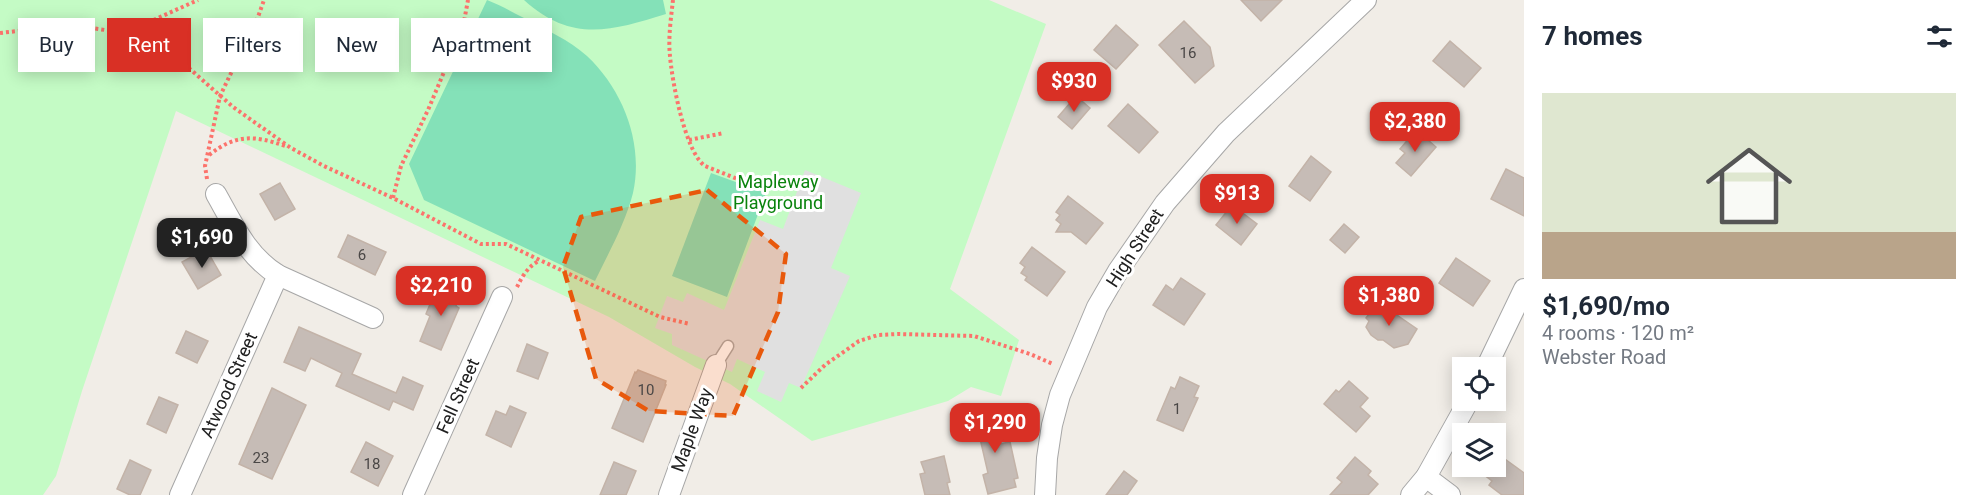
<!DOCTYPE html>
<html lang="en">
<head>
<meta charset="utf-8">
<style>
	:root { --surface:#fff; --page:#f2f2f3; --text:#1f2937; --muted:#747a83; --line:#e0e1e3; --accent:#d93025 }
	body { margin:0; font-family:Roboto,sans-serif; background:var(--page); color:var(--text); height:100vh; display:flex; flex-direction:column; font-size:22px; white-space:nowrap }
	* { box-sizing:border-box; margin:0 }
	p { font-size:20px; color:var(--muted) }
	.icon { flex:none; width:33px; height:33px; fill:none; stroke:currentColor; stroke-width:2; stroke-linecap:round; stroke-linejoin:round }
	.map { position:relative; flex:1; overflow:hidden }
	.side { display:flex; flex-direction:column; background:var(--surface); width:450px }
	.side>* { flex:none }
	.hud { position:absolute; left:18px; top:18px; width:570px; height:54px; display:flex; gap:12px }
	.tools { position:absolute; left:1452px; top:357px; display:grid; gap:12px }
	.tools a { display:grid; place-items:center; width:54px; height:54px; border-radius:0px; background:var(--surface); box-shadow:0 3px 15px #0003; font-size:30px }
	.price { position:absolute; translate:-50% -51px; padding:0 14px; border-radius:12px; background:var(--accent); color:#fff; font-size:20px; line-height:39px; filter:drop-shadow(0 2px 3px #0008) }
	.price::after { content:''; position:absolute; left:50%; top:36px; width:18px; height:14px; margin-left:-9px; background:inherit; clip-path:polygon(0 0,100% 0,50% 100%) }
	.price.active { background:#222; color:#fff }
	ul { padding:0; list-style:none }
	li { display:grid; align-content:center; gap:12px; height:318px; padding:0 18px }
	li+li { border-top:2px solid var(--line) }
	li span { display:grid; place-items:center; height:186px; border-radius:0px; color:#555 }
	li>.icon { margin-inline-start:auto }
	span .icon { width:108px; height:108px; fill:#fffc; stroke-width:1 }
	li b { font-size:26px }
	h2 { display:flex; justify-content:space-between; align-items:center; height:72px; padding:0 18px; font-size:26px }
	.pill { padding:0 21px; border-radius:0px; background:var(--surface); box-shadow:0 3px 15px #0003; font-size:21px; line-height:54px }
	.pill.active { background:var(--accent); color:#fff }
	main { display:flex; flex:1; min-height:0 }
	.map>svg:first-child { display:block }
	.park { fill:#c4fbc5 }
	.pitch { fill:#84e1b8 }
	.parking { fill:#e0e0e0 }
	.building { fill:#c6bcb6; stroke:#c3b3a8; stroke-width:1.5 }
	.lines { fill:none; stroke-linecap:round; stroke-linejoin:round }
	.service-casing { stroke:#a7a7a7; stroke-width:13 }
	.minor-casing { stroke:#a7a7a7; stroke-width:22 }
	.path { stroke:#fc736c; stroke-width:4; stroke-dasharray:3 3; stroke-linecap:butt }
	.service { stroke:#fff; stroke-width:10 }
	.minor { stroke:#fff; stroke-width:20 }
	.marked { fill:#e8590c; fill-opacity:0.2; stroke:#e8590c; stroke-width:4.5; stroke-dasharray:12 8; stroke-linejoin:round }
	.labels { text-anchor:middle; stroke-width:6; stroke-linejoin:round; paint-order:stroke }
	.number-label { font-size:15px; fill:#4a4746 }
	.park-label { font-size:18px; fill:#0a830d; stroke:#fff }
	.street-label { font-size:18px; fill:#202020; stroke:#fff }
</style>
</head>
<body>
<main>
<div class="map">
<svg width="1524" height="495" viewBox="0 0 1524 495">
	<rect width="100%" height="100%" fill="#f1ede7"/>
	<polygon class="park" points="0,0 989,0 1046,24 950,289 1019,340 1001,396 971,387 948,401 812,441 730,384 695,367 609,317 176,111 82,391 56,476 43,495 0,495"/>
	<g class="pitch">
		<path d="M487,0C500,5 512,12 524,18C545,29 569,40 587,56C623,90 644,143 633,193C625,224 609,252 595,281L424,200L409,164Z"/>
		<path d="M524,0H663L666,14C611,31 571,43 524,0Z"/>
		<polygon points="711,173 766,193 727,297 672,276"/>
	</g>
	<polygon class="parking" points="805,170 861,193 831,268 850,276 801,388 789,383 781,402 757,391 765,372 737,359 732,372 672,345 672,334 655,328 667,296 683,302 687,293 724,310 760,220 783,229"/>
	<g class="building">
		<polygon points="1241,0 1282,0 1261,21"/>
		<polygon points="1184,21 1210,47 1214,66 1195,83 1159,45"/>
		<polygon points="1116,25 1138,45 1116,69 1094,50"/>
		<polygon points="1450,41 1481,68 1464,87 1433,61"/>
		<polygon points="1076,96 1090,108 1072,129 1058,117"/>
		<polygon points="1128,104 1158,132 1139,153 1108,126"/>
		<polygon points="1420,133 1436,147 1411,176 1396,163 1405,153 1400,149 1411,136 1414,139"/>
		<polygon points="1311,156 1331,172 1310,201 1289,186"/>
		<polygon points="1506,169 1524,178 1524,216 1491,199"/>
		<polygon points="280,183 295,209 275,220 260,194"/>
		<polygon points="1068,196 1103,223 1086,244 1071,232 1056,232 1061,224 1056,220 1060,215 1056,212"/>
		<polygon points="1232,205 1257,224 1241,245 1216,225"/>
		<polygon points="1344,224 1359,237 1345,253 1330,240"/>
		<polygon points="348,235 386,252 375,275 338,257"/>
		<polygon points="1032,247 1065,272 1047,296 1025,280 1027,277 1021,273 1025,267 1020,263"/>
		<polygon points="206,249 221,275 198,289 182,262"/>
		<polygon points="1456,258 1490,281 1473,306 1439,283"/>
		<polygon points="1181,278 1205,294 1184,325 1153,305 1166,285 1173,290"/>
		<polygon points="438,285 461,295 456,306 459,308 441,350 420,341 430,316 426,314"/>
		<polygon points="1378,302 1417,329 1408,344 1394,348 1383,340 1378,340 1371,335 1366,327 1369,321 1366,318"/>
		<polygon points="299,327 361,354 352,374 396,393 403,377 423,386 413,410 393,401 389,410 336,386 342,373 311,358 305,371 284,362"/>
		<polygon points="186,331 208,341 197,363 176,353"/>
		<polygon points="527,344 548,353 538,379 517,371"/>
		<polygon points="638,370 666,381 665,385 666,385 643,442 612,428 635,372 636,373"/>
		<polygon points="1180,377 1199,386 1194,397 1198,398 1183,431 1157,420 1171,387 1175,389"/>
		<polygon points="1349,381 1368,398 1360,407 1370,416 1356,432 1324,404 1336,390 1339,392"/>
		<polygon points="272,388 306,405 272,479 239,464"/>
		<polygon points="159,397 178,405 166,433 147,424"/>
		<polygon points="510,406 526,413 511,447 486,435 496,411 506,415"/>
		<polygon points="992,411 1000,444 1010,442 1018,478 1014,479 1016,487 988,494 983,475 988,473 979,434 973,436 969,416"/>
		<polygon points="366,442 393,456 378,486 351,472"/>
		<polygon points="1498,454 1524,473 1524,495 1502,495 1489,485 1492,481 1483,474 1489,466 1496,466 1496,457"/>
		<polygon points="944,456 950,482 947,483 950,495 925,495 920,474 925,473 921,462"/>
		<polygon points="1355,457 1371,471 1368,475 1378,484 1368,495 1330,495 1342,482 1337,478"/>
		<polygon points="130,460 151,470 140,495 130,495 117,489"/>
		<polygon points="614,462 636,471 626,495 600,495"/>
		<polygon points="1124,471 1137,481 1127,495 1106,495"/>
	</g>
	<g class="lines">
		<g class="service-casing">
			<polyline id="service" points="716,365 728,346"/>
		</g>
		<g class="minor-casing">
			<g id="minor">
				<path d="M216,194C233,224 247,256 278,275L373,318"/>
				<polyline points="1486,368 1524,289"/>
				<polyline points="1426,477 1450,495"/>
				<polyline points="180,495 278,275"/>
				<polyline points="413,495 502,297"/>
				<polyline points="669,495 716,365"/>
				<polyline points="1045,495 1047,458 1052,425 1060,395 1097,307 1118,271 1165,203 1226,133 1366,0"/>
				<polyline points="1411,495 1426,477 1469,400"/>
			</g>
		</g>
		<g class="path">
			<path d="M673,0C671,18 668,38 670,56C672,81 685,152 705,166L765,190"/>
			<polyline points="113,31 149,22 198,0"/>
			<polyline points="0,33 71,25 112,31 143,49 190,69 233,107 291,148 324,166 393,198 481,244 506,244 660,317 690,324"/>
			<polyline points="689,140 724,133"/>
			<path d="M209,155C236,134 254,135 285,146"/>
			<polyline points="207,179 205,166 220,96 258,17 264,0"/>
			<polyline points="393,198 401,166 428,110 463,27 468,0"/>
			<path d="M517,287C522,277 528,266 539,261"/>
			<polyline points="801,388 825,365 859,341 878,335 898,334 974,336 1030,354 1053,364"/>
		</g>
		<use href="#service" class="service"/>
		<use href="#minor" class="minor"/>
	</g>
	<path class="marked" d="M707,190L786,254L778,312L733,416L649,411L596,379L563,267L581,217Z"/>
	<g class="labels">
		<g class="number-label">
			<text x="1188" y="58">16</text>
			<text x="362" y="260">6</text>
			<text x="646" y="395">10</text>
			<text x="1177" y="414">1</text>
			<text x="261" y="463">23</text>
			<text x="372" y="469">18</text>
		</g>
		<g class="park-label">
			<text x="778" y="188">Mapleway<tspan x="778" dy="21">Playground</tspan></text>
		</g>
		<g class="street-label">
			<text transform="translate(1135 248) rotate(-57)" y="6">High Street</text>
			<text transform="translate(229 385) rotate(-66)" y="6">Atwood Street</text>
			<text transform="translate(458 396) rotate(-66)" y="6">Fell Street</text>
			<text transform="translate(692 430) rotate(-70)" y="6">Maple Way</text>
		</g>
	</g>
</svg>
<div class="tools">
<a><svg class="icon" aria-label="locate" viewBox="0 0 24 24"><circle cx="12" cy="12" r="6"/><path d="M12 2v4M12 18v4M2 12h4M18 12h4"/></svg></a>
<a><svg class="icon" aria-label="layers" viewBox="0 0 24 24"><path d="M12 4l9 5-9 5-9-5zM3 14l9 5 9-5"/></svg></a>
</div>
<b class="price" style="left:1074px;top:113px">$930</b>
<b class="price" style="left:1415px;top:153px">$2,380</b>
<b class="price" style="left:1237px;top:225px">$913</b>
<b class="price active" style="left:202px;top:269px">$1,690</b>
<b class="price" style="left:441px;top:317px">$2,210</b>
<b class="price" style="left:1389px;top:327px">$1,380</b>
<b class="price" style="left:995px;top:454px">$1,290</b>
<div class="hud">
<a class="pill">Buy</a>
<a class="pill active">Rent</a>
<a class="pill">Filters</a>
<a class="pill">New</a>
<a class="pill">Apartment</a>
</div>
</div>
<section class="side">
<h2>7 homes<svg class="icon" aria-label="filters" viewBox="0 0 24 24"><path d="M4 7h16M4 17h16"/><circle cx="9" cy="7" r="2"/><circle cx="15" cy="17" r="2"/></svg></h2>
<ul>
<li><span style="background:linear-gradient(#dfe7d0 75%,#b9a48a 0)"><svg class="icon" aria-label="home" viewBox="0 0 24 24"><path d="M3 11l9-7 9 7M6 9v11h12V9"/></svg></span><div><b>$1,690/mo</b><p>4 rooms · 120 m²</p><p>Webster Road</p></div></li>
</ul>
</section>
</main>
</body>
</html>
